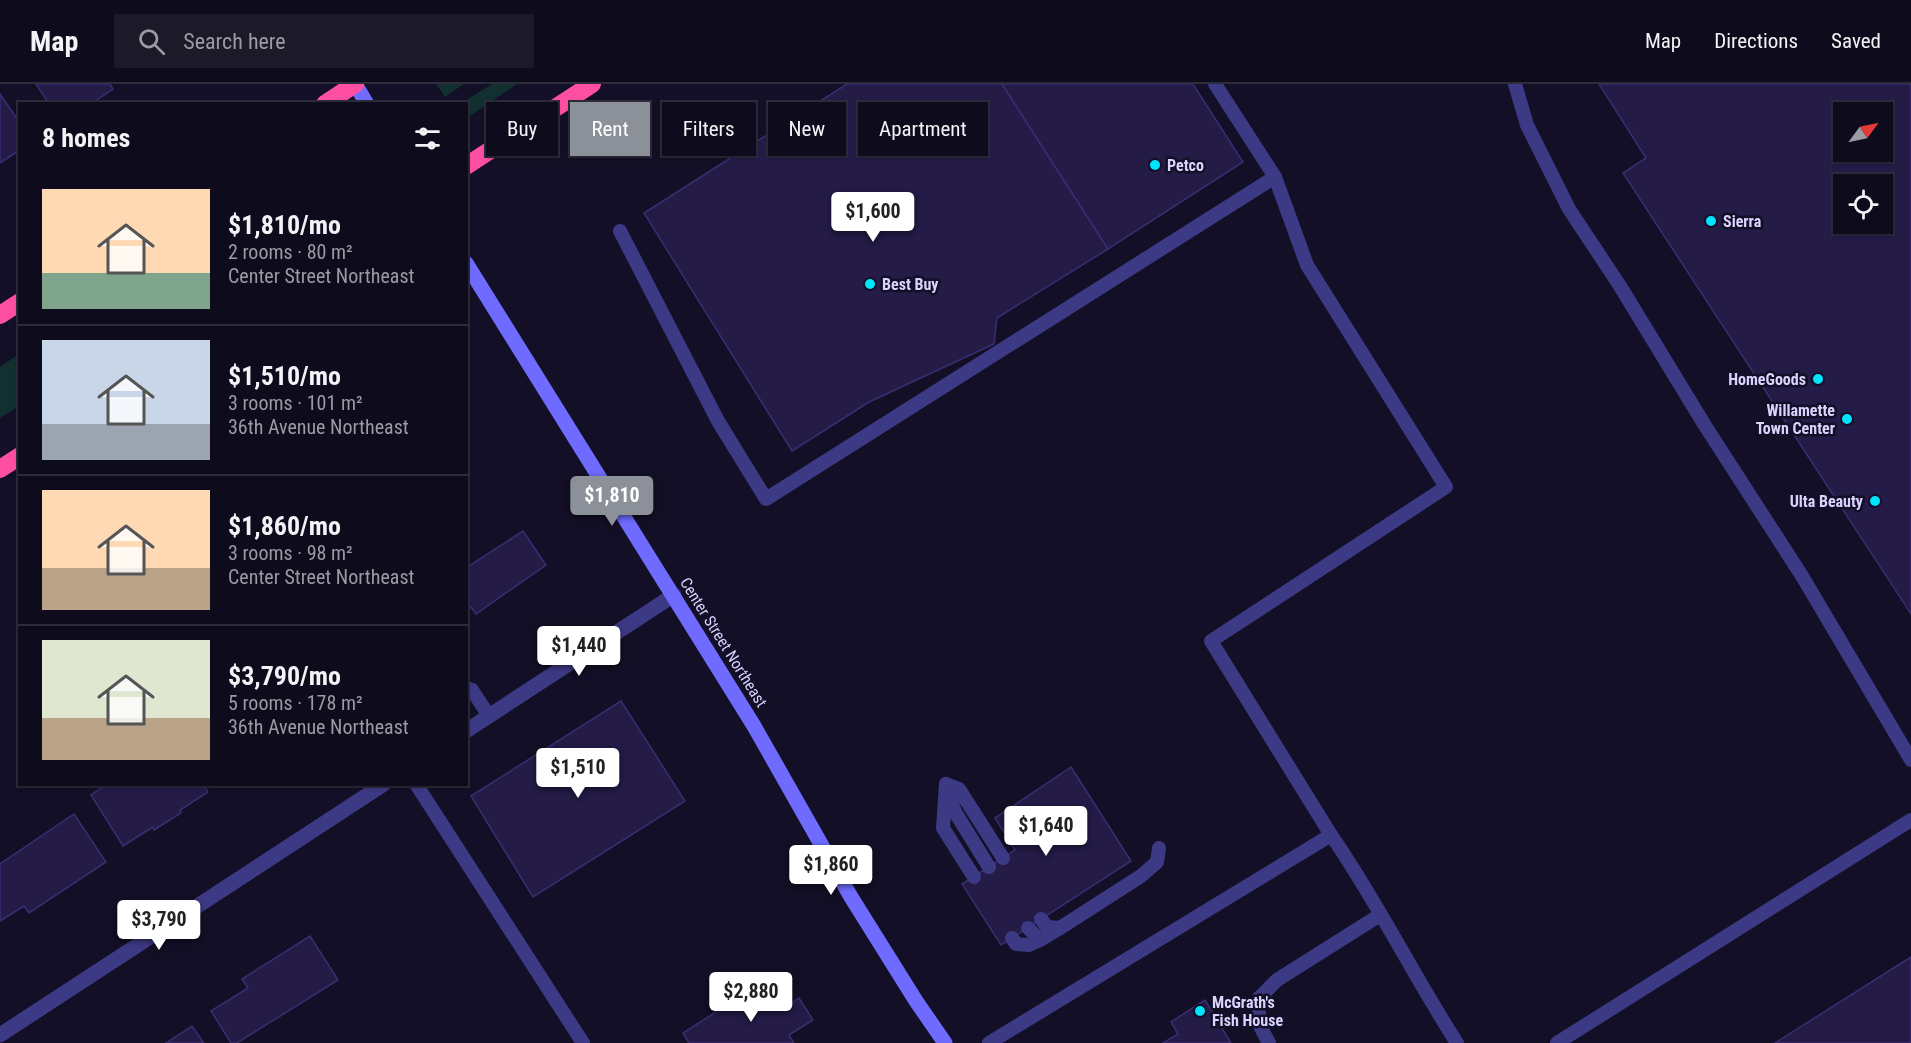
<!DOCTYPE html>
<html lang="en">
<head>
<meta charset="utf-8">
<style>
	:root { --surface:#0e0b1c; --page:#1c1929; --text:#f1f3f6; --muted:#9b9ba3; --line:#2e2b3b; --accent:#8c9099 }
	body { margin:0; font-family:"Roboto Condensed",sans-serif; background:var(--page); color:var(--text); height:100vh; display:flex; flex-direction:column; font-size:22px; white-space:nowrap }
	* { box-sizing:border-box; margin:0 }
	p { font-size:20px; color:var(--muted) }
	.icon { flex:none; width:33px; height:33px; fill:none; stroke:currentColor; stroke-width:2; stroke-linecap:round; stroke-linejoin:round }
	.map { position:relative; flex:1; overflow:hidden }
	.side { position:absolute; left:18px; top:18px; width:450px; height:684px; display:flex; flex-direction:column; background:var(--surface); border-radius:0px; box-shadow:0 2px 4px #0004,0 0 0 2px var(--line) }
	.side>* { flex:none }
	.hud { position:absolute; left:486px; top:18px; width:570px; height:54px; display:flex; gap:12px }
	.needle { width:39px; rotate:57deg }
	.buttons { position:absolute; left:1833px; top:18px; display:grid; gap:12px }
	.buttons a { display:grid; place-items:center; width:60px; height:60px; border-radius:0px; background:var(--surface); box-shadow:0 2px 4px #0004,0 0 0 2px var(--line); font-size:30px }
	.price { position:absolute; translate:-50% -51px; padding:0 14px; border-radius:6px; background:#fff; color:#222; font-size:20px; line-height:39px; filter:drop-shadow(0 2px 3px #0008) }
	.price::after { content:''; position:absolute; left:50%; top:36px; width:18px; height:14px; margin-left:-9px; background:inherit; clip-path:polygon(0 0,100% 0,50% 100%) }
	.price.active { background:var(--accent); color:#fff }
	ul { padding:0; list-style:none }
	li { display:flex; align-items:center; gap:18px; height:150px; padding:0 24px }
	li+li { border-top:2px solid var(--line) }
	li span { display:grid; place-items:center; flex:none; width:168px; height:120px; border-radius:0px; color:#555 }
	li>.icon { margin-inline-start:auto }
	span .icon { width:72px; height:72px; fill:#fffc; stroke-width:1 }
	li b { font-size:26px }
	h2 { display:flex; justify-content:space-between; align-items:center; height:72px; padding:0 24px; font-size:26px }
	.pill { padding:0 21px; border-radius:0px; background:var(--surface); box-shadow:0 2px 4px #0004,0 0 0 2px var(--line); font-size:21px; line-height:54px }
	.pill.active { background:var(--accent); color:#fff }
	header { display:flex; align-items:center; gap:36px; box-sizing:border-box; height:84px; padding:0 30px; background:var(--surface); border-bottom:2px solid var(--line) }
	header strong { font-size:28px }
	nav { display:flex; gap:33px; margin-inline-start:auto; font-size:21px }
	.search { width:420px; height:54px; background:var(--page); display:flex; align-items:center; gap:15px; box-sizing:border-box; padding:0 21px; border-radius:0px; color:var(--muted); font-size:22px }
	.map>svg:first-child { display:block }
	.green { fill:#12302f }
	.building { fill:#241b47; stroke:#3b2d73; stroke-width:1.5; fill-rule:evenodd }
	.lines { fill:none; stroke-linecap:round; stroke-linejoin:round }
	.lane { stroke:#3d3a85; stroke-width:14 }
	.street { stroke:#3d3a85; stroke-width:15 }
	.secondary { stroke:#6f6bff; stroke-width:15 }
	.highway { stroke:#ff4fa3; stroke-width:18 }
	.poi-dot { fill:#00e5ff; stroke:#130f26; stroke-width:2 }
	.labels { text-anchor:middle; stroke-width:5; stroke-linejoin:round; paint-order:stroke }
	.poi-label { font-size:16px; font-weight:bold; fill:#d9d4ff; stroke:#130f26; text-anchor:start }
	.street-label { font-size:16px; fill:#d9d4ff; stroke:#130f26 }
</style>
</head>
<body>
<header>
<strong>Map</strong>
<div class="search"><svg class="icon" aria-label="search" viewBox="0 0 24 24"><circle cx="10" cy="10" r="6"/><path d="M15 15l6 6"/></svg>Search here</div>
<nav><a>Map</a><a>Directions</a><a>Saved</a></nav>
</header>
<div class="map">
<svg width="1911" height="959" viewBox="0 0 1911 959">
	<rect width="100%" height="100%" fill="#130f26"/>
	<g class="green">
		<polygon points="436,0 464,0 445,13"/>
		<polygon points="492,0 517,0 467,34 466,20 462,19"/>
		<polygon points="19,270 19,322 0,334 0,283"/>
	</g>
	<g class="building">
		<polygon points="36,0 110,0 113,5 91,20 49,20"/>
		<polygon points="847,0 1002,0 1108,165 997,234 994,260 869,318 792,367 644,129"/>
		<polygon points="1002,0 1193,0 1243,78 1108,165"/>
		<path d="M1599,0H1911V530L1623,89L1646,74ZM1844,28H1882V68H1844ZM1844,100H1882V140H1844Z"/>
		<polygon points="0,10 20,39 20,66 0,79"/>
		<polygon points="523,447 546,481 476,530 471,523 466,526 466,484"/>
		<polygon points="621,617 685,717 533,813 471,712"/>
		<polygon points="1071,683 1131,777 1001,861 962,800 1015,766 995,734"/>
		<polygon points="107,700 203,700 208,708 180,726 181,729 154,746 153,743 123,762 91,711"/>
		<polygon points="74,730 106,778 29,829 24,822 0,837 0,780"/>
		<polygon points="310,852 338,896 237,959 231,959 211,927 248,904 242,895"/>
		<polygon points="1911,873 1911,959 1775,959"/>
		<polygon points="744,910 749,918 757,912 779,916 784,924 799,914 813,936 789,951 794,959 689,959 683,949"/>
		<polygon points="1205,916 1231,959 1163,959 1178,950 1171,938"/>
		<polygon points="192,942 204,959 166,959"/>
	</g>
	<g class="lines">
		<g class="lane">
			<polyline points="1515,0 1527,41 1569,125 1620,202 1704,340 1802,492 1911,676"/>
			<polyline points="620,147 718,337 766,415 1275,93"/>
			<polyline points="466,604 472,606 489,632"/>
			<polyline points="416,700 583,959"/>
			<polyline points="946,700 943,744 974,793"/>
			<polyline points="946,700 959,705 1003,774"/>
			<polyline points="948,707 955,728 989,783"/>
			<path d="M1331,751C1377,817 1413,891 1457,959"/>
			<polyline points="1041,835 1047,843 1060,844 1141,792 1157,778 1159,764"/>
			<polyline points="1028,844 1040,856 1060,844"/>
			<polyline points="1012,854 1016,860 1029,861 1040,856"/>
			<polyline points="989,959 1331,751 1211,557 1446,403 1307,181 1275,93 1215,0"/>
			<polyline points="1269,959 1259,940 1259,914 1277,896 1380,831"/>
			<polyline points="1557,959 1911,736"/>
		</g>
		<g class="street">
			<polyline points="466,647 674,511"/>
			<polyline points="0,951 384,700"/>
		</g>
		<g class="secondary">
			<polyline points="355,0 367,20"/>
			<polyline points="466,179 754,642 851,813 916,917 945,959"/>
		</g>
		<g class="highway">
			<polyline points="325,20 355,0"/>
			<polyline points="466,82 592,0"/>
			<polyline points="0,231 20,218"/>
			<polyline points="0,385 20,372"/>
		</g>
	</g>
	<g class="poi-dot">
		<circle cx="1155" cy="81" r="6"/>
		<circle cx="1711" cy="137" r="6"/>
		<circle cx="870" cy="200" r="6"/>
		<circle cx="1818" cy="295" r="6"/>
		<circle cx="1847" cy="335" r="6"/>
		<circle cx="1875" cy="417" r="6"/>
		<circle cx="1200" cy="927" r="6"/>
	</g>
	<g class="labels">
		<g class="poi-label">
			<text x="1167" y="87">Petco</text>
			<text x="1723" y="143">Sierra</text>
			<text x="882" y="206">Best Buy</text>
			<text x="1806" y="301" text-anchor="end">HomeGoods</text>
			<text x="1835" y="332" text-anchor="end">Willamette<tspan x="1835" dy="18">Town Center</tspan></text>
			<text x="1863" y="423" text-anchor="end">Ulta Beauty</text>
			<text x="1212" y="924">McGrath's<tspan x="1212" dy="18">Fish House</tspan></text>
		</g>
		<g class="street-label">
			<text transform="translate(724 558) rotate(58)" y="6">Center Street Northeast</text>
		</g>
	</g>
</svg>
<div class="buttons">
<a><svg class="needle" viewBox="-14 -14 28 28"><path d="M0-13l5 13h-10z" fill="#e53935"/><path d="M0 13l5-13h-10z" fill="#9b9ba3"/></svg></a>
<a><svg class="icon" aria-label="locate" viewBox="0 0 24 24"><circle cx="12" cy="12" r="6"/><path d="M12 2v4M12 18v4M2 12h4M18 12h4"/></svg></a>
</div>
<b class="price" style="left:873px;top:159px">$1,600</b>
<b class="price active" style="left:612px;top:443px">$1,810</b>
<b class="price" style="left:579px;top:593px">$1,440</b>
<b class="price" style="left:578px;top:715px">$1,510</b>
<b class="price" style="left:1046px;top:773px">$1,640</b>
<b class="price" style="left:831px;top:812px">$1,860</b>
<b class="price" style="left:159px;top:867px">$3,790</b>
<b class="price" style="left:751px;top:939px">$2,880</b>
<div class="hud">
<a class="pill">Buy</a>
<a class="pill active">Rent</a>
<a class="pill">Filters</a>
<a class="pill">New</a>
<a class="pill">Apartment</a>
</div>
<section class="side">
<h2>8 homes<svg class="icon" aria-label="filters" viewBox="0 0 24 24"><path d="M4 7h16M4 17h16"/><circle cx="9" cy="7" r="2"/><circle cx="15" cy="17" r="2"/></svg></h2>
<ul>
<li><span style="background:linear-gradient(#ffd9b3 70%,#7fa58c 0)"><svg class="icon" aria-label="home" viewBox="0 0 24 24"><path d="M3 11l9-7 9 7M6 9v11h12V9"/></svg></span><div><b>$1,810/mo</b><p>2 rooms · 80 m²</p><p>Center Street Northeast</p></div></li>
<li><span style="background:linear-gradient(#c9d6e8 70%,#9aa5b1 0)"><svg class="icon" aria-label="home" viewBox="0 0 24 24"><path d="M3 11l9-7 9 7M6 9v11h12V9"/></svg></span><div><b>$1,510/mo</b><p>3 rooms · 101 m²</p><p>36th Avenue Northeast</p></div></li>
<li><span style="background:linear-gradient(#ffd9b3 65%,#b9a48a 0)"><svg class="icon" aria-label="home" viewBox="0 0 24 24"><path d="M3 11l9-7 9 7M6 9v11h12V9"/></svg></span><div><b>$1,860/mo</b><p>3 rooms · 98 m²</p><p>Center Street Northeast</p></div></li>
<li><span style="background:linear-gradient(#dfe7d0 65%,#b9a48a 0)"><svg class="icon" aria-label="home" viewBox="0 0 24 24"><path d="M3 11l9-7 9 7M6 9v11h12V9"/></svg></span><div><b>$3,790/mo</b><p>5 rooms · 178 m²</p><p>36th Avenue Northeast</p></div></li>
</ul>
</section>
</div>
</body>
</html>
